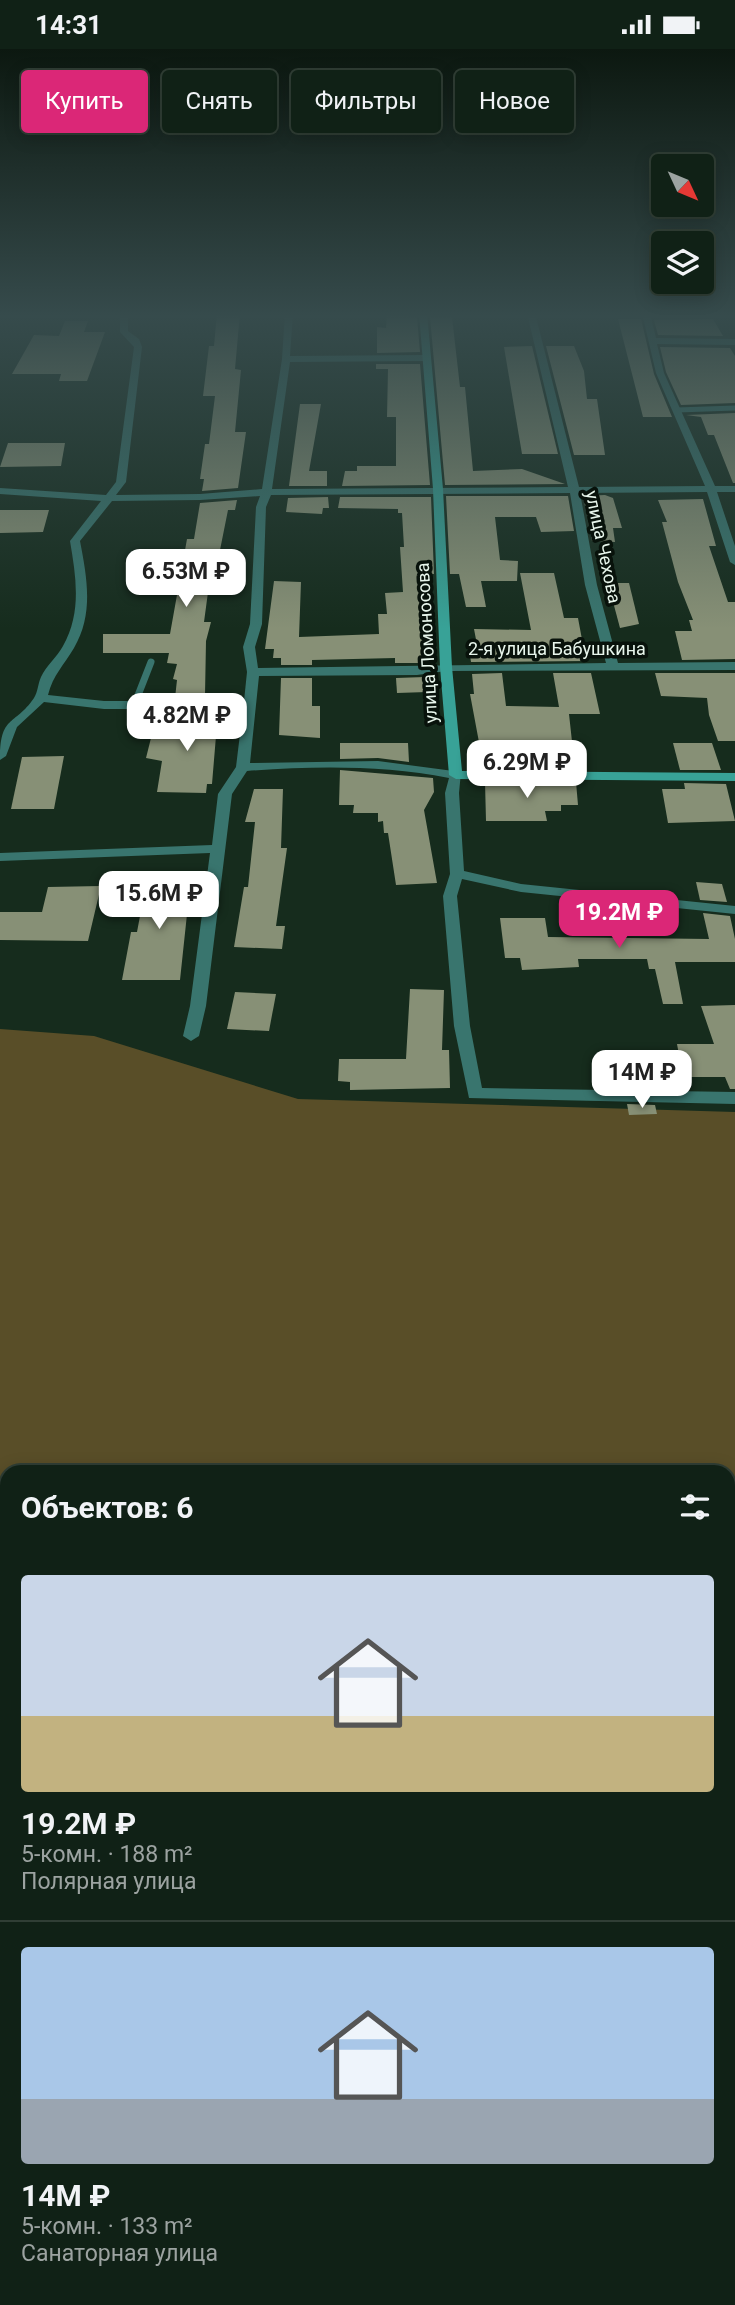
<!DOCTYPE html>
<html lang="ru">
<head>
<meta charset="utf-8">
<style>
	:root { --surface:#102116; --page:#19291f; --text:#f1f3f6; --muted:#9ca3a1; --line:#303e35; --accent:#db2777 }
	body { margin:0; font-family:Roboto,sans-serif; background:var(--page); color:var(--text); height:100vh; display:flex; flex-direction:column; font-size:26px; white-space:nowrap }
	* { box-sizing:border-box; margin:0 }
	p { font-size:23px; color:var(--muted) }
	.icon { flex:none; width:38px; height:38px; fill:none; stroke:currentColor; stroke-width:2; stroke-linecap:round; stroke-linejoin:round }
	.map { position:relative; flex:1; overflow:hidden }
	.sheet { position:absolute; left:0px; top:1416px; width:735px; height:842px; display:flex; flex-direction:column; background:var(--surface); border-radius:21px 21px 0 0; box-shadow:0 4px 18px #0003,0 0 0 2px var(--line) }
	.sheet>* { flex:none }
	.banner { position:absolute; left:21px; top:21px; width:693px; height:63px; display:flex; gap:14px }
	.needle { width:46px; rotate:134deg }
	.fabs { position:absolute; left:651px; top:105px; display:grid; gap:14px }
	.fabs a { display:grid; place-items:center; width:63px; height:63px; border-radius:7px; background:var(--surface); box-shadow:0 4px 18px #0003,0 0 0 2px var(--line); font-size:35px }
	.price { position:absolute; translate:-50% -60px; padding:0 16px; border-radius:14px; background:#fff; color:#222; font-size:23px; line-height:46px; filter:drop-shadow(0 2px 4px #0008) }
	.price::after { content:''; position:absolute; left:50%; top:42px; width:21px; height:16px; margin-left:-10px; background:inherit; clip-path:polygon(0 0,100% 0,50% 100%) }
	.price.on { background:var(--accent); color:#fff }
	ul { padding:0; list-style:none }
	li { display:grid; align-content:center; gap:14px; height:371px; padding:0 21px }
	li+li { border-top:2px solid var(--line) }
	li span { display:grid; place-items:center; height:217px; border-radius:7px; color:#555 }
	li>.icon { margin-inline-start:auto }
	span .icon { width:126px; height:126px; fill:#fffc; stroke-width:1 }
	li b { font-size:30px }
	h2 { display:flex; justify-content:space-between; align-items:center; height:84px; padding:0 21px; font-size:30px }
	.pill { padding:0 24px; border-radius:7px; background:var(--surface); box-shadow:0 4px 18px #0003,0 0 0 2px var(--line); font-size:24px; line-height:63px }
	.pill.on { background:var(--accent); color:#fff }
	.status { display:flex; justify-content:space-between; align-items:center; height:49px; padding:0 35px; background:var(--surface); direction:ltr }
	.status svg { height:19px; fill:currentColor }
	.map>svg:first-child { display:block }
	.green { fill:#594e28; fill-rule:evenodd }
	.building { fill:#879076 }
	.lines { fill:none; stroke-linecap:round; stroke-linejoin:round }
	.lane-far3 { stroke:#39756e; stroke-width:5 }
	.lane-far2 { stroke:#39756e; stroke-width:7 }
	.lane-far1 { stroke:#39756e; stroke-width:12 }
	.lane { stroke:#39756e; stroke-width:16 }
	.street { fill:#39756e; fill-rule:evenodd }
	.secondary { fill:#38a297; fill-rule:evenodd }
	.labels { text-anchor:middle; stroke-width:7; stroke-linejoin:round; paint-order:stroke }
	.far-street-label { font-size:18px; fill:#e8f6ec; stroke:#08120b }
</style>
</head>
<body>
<div class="status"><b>14:31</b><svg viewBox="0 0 49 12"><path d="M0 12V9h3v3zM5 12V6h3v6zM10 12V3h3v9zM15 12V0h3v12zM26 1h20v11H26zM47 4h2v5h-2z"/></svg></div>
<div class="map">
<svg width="735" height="2256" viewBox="0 0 735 2256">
	<rect width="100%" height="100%" fill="#162c1d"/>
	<path class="green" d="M0,980L94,987L298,1050L735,1063V2256H0ZM7,1423H728V2250H7Z"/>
	<g class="building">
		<polygon points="217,264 240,264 235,320 241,321 235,383 246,383 238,439 202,442 204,430 200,430 205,395 209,395 215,347 203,347 209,297 214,297"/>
		<polygon points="387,265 417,268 420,303 377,304 377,278 386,279"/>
		<polygon points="430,268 452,268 460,338 465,338 473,422 522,420 565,435 445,436"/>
		<polygon points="618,270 641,270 654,325 672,368 643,368"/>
		<polygon points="713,270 723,287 658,286 654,271"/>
		<polygon points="65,272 88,272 84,283 105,283 87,332 59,332 61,325 12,325 34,286 59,287"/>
		<polygon points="532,297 558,405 522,405 504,298"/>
		<polygon points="546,297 574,297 584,322 587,350 597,350 605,406 574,406"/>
		<polygon points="660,298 730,299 735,307 735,354 681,356 666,323"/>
		<polygon points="376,315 420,315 430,436 342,437 345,422 357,422 357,417 396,417 396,368 387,368 388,320 376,320"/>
		<polygon points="300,355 321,355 309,422 327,422 327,437 289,437"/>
		<polygon points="735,364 735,434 733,434 714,386 708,386 701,368 686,366"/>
		<polygon points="8,394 65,394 61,417 0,418"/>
		<polygon points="605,446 613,449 622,479 613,479 615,493 592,492 583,447"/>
		<polygon points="446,447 568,447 574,482 541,483 536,468 495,468 500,511 518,512 517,532 481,532 486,558 466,558 459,525 450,525"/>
		<polygon points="328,448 329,459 323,459 322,465 286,463 288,449"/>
		<polygon points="340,448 431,448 434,525 421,525 426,573 423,573 424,614 395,614 395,609 312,611 312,616 281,616 281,609 273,609 274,600 265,600 274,532 301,533 299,588 379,585 378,565 387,565 385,544 403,543 400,498 404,498 402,464 398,464 398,460 338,459"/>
		<polygon points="703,450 716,497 709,497 728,553 735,553 735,610 682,611 675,582 692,582 689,571 693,571 678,533 662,473 667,473 658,451"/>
		<polygon points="237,451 235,461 228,461 219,506 213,506 204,573 211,573 206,592 205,646 220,645 219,649 175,649 177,631 173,630 177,615 167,614 169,604 103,604 103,585 170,585 187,490 194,490 200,454"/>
		<polygon points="0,461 49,461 43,483 0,484"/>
		<polygon points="520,524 554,524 564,569 578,569 586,612 471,613 469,601 478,601 474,580 531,581"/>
		<polygon points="608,534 629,534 639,575 620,579"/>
		<polygon points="502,624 506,657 559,658 553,624 591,624 600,665 569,665 575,720 484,720 470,645 474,645 472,625"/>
		<polygon points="655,624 735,624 735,692 718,692 709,666 707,649 661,647"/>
		<polygon points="425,628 427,643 397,644 396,629"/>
		<polygon points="281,629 312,629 312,657 320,657 320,689 279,686"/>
		<polygon points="173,663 218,663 212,735 207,735 206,744 157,743 162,712 146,709 151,689 169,690"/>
		<polygon points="340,694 408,694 409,713 378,709 340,710"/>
		<polygon points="673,694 712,694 721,721 680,721"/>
		<polygon points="64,707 54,760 11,760 22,708"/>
		<polygon points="340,721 433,729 434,743 424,761 437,834 396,836 388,784 384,784 383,772 378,773 378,764 353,764 354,756 339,756"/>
		<polygon points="485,733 576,733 578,756 561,756 561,762 545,762 547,772 486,772"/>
		<polygon points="684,734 726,735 735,772 668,774 662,740 685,740"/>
		<polygon points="254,740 283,740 281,799 287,799 276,877 285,877 282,900 234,898 244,838 248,838 255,773 245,773"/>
		<polygon points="148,824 183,824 181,837 190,837 180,931 122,931 131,883 137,883"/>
		<polygon points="696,833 722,835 727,853 700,851"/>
		<polygon points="101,837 88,892 0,891 0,863 42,863 48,838"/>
		<polygon points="703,864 730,867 735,890 735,913 675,913 683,955 663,955 655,920 649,920 647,910 578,910 579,918 522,921 520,909 505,909 500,869 545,869 548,888 709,890"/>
		<polygon points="410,940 444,941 442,1001 449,1001 450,1039 350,1041 350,1033 338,1032 339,1010 406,1010"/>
		<polygon points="235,943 276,945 269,982 227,980"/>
		<polygon points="735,956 735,1040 730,1040 725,1028 667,1028 669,1038 651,1039 624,1039 622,1028 608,1028 605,1005 679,1006 677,995 714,995 701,957"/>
		<polygon points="627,1055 655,1056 657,1065 629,1066"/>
	</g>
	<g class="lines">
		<polyline class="lane-far3" points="677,361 735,359"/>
		<polyline class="lane-far2" points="135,654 151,613"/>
		<g class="lane-far1">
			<polyline points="0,1438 7,1454"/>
			<polyline points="728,1440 735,1435"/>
		</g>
		<polyline class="lane" points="405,2250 407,2256"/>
		<path class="street" d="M120,264H128V282L139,290L142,298L126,433L116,446L200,445L262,440L282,310L285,264H293L290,307L426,306L430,309L426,312L290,313L272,440L568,438L527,264H535L579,438L705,437L656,324L642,264H650L656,289L735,290V296L657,295L664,324L715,437H735V443H717L735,497V516L730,513L707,443L580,444L597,536L618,614L735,613V621L446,622L417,626L259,627L250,714L378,712L461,723L459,744L464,822L521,835L735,857V865L521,843L462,830L457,847L470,977L482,1039L735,1043V1055L469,1049L454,977L443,847L450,825L445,744L449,729C382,716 314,717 247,722L232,745L206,957L199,987L191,992L183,987L190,957L210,804L0,812V804L212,796L218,745L236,718L243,660H104L44,653L17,678L6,707L0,711C0,665 14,678 34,649C38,643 38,634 41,628C46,617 57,608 63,597C82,563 76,528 70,492L101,452L0,445V439L106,446L116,433L134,298L120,283ZM570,444L585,536L606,614L258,619L255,598L262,575L266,458L271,446ZM260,447L256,458L250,575L243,598L247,623L244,652H104L48,646C53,626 64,616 74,599C94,565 87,529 80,492L112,452L200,451Z"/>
		<polygon class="secondary" points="419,264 427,264 443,440 452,618 462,722 735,724 735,732 456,730 449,726 440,618 433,440"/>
	</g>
	<linearGradient id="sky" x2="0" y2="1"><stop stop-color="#0c1810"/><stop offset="0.46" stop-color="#364b4c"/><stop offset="1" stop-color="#364b4c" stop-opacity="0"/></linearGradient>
	<rect width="735" height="580" fill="url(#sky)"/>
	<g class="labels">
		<g class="far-street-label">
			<text transform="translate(603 498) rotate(78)" y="6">улица Чехова</text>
			<text transform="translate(427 594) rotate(-93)" y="6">улица Ломоносова</text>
			<text x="557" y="606">2-я улица Бабушкина</text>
		</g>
	</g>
</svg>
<div class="fabs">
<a><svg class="needle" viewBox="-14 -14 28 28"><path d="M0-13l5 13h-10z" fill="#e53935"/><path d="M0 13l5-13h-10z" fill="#9ca3a1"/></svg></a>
<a><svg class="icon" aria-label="layers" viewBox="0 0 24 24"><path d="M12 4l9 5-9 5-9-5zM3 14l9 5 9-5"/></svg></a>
</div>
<b class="price" style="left:186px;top:560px">6.53M ₽</b>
<b class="price" style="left:187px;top:704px">4.82M ₽</b>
<b class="price" style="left:527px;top:751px">6.29M ₽</b>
<b class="price" style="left:159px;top:882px">15.6M ₽</b>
<b class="price on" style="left:619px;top:901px">19.2M ₽</b>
<b class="price" style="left:642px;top:1061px">14M ₽</b>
<div class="banner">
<a class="pill on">Купить</a>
<a class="pill">Снять</a>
<a class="pill">Фильтры</a>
<a class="pill">Новое</a>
</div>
<section class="sheet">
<h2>Объектов: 6<svg class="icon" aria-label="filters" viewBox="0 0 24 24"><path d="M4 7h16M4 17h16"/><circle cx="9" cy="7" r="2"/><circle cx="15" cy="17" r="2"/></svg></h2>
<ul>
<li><span style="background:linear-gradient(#c9d6e8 65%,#c2b280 0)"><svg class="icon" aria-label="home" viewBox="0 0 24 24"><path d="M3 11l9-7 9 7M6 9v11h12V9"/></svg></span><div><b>19.2M ₽</b><p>5-комн. · 188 m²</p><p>Полярная улица</p></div></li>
<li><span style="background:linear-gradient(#a9c7e8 70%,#9aa5b1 0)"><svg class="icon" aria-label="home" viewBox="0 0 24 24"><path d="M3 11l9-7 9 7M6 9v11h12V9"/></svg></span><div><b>14M ₽</b><p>5-комн. · 133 m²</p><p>Санаторная улица</p></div></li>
</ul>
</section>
</div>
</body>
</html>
